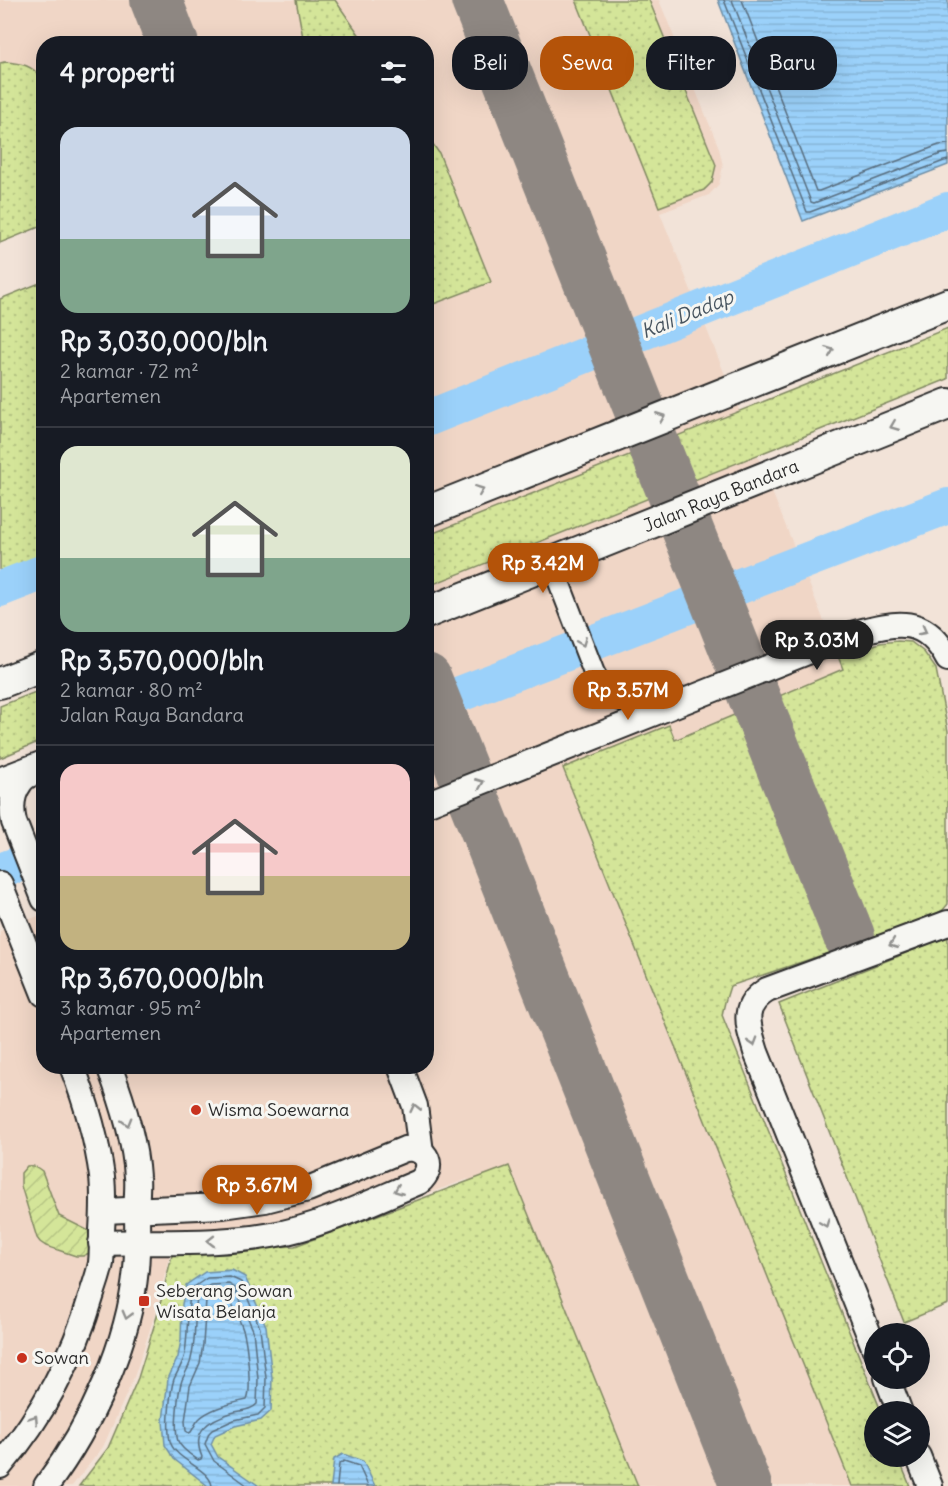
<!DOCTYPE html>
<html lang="id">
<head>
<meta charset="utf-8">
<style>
	:root { --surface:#171b24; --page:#242831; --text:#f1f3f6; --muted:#9ea1a6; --line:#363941; --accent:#b45309 }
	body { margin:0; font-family:Delius,sans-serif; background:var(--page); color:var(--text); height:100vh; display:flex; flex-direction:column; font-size:22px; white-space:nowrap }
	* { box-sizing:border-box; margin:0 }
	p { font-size:20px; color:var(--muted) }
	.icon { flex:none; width:33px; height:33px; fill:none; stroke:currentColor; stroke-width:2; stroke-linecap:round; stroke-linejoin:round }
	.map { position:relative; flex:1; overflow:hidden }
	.sheet { position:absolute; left:36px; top:36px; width:398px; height:1038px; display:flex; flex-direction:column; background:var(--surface); border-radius:24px; box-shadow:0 6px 24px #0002 }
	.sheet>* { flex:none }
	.guide { position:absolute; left:452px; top:36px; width:406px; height:54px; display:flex; gap:12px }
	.fabs { position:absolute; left:864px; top:1323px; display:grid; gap:12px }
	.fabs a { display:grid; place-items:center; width:66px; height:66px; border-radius:50%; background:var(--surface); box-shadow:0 6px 24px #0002; font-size:30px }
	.price { position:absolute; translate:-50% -51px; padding:0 14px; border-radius:21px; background:var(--accent); color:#fff; font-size:20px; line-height:39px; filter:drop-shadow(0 2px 3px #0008) }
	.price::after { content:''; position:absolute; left:50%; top:36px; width:18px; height:14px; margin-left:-9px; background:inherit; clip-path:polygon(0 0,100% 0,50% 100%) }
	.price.on { background:#222; color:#fff }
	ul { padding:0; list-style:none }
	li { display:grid; align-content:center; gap:12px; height:318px; padding:0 24px }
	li+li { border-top:2px solid var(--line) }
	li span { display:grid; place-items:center; height:186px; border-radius:18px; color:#555 }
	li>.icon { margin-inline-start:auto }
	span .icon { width:108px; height:108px; fill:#fffc; stroke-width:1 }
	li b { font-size:26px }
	h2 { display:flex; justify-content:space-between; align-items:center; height:72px; padding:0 24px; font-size:26px }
	.pill { padding:0 21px; border-radius:24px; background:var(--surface); box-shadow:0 6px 24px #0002; font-size:21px; line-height:54px }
	.pill.on { background:var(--accent); color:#fff }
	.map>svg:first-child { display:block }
	.built { fill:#f0d6c6 }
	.grass { fill:url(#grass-dots); stroke:#808862; stroke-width:1.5 }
	.garden { fill:url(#garden-furrows); stroke:#808862; stroke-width:1.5 }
	.water { fill:url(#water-rules); stroke:#6e8fa7; stroke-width:1.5 }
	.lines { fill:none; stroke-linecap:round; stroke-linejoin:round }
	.shore { stroke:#586d7e; stroke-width:1.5 }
	.river { stroke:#9bd1fa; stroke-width:36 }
	.taxiway { stroke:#8e8782; stroke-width:52 }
	.minor-casing { stroke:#2b2b2b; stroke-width:24 }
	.tertiary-casing { stroke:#2b2b2b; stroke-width:28 }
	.primary-casing { stroke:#2b2b2b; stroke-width:34 }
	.minor { stroke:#f6f6f2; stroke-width:20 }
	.tertiary { stroke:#f6f6f2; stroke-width:24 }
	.primary { stroke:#f6f6f2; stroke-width:30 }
	.oneway { stroke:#90908e }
	.poi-dot { fill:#c8321e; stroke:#f6f6f2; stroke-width:2 }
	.labels { text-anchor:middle; stroke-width:6; stroke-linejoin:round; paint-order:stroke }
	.street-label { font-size:18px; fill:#2b2b2b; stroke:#f6f6f2 }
	.poi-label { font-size:18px; fill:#2b2b2b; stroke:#f6f6f2; text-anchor:start }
	.water-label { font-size:20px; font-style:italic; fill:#47545f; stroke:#f6f6f2 }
</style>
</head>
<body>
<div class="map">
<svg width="948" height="1486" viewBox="0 0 948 1486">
	<defs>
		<pattern id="grass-dots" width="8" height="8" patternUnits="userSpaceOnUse" patternTransform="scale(1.5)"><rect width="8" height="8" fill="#d4e599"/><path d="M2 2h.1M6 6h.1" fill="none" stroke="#b6c584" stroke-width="1.8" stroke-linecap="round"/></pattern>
		<pattern id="garden-furrows" width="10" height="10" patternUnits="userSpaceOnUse" patternTransform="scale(1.5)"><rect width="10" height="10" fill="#d4e599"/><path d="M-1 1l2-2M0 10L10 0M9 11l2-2" fill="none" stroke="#b6c584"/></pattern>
		<pattern id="water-rules" width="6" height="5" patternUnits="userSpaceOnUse" patternTransform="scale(1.5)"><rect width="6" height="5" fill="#9bd1fa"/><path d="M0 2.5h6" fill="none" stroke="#86b4d6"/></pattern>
	</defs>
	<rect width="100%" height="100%" fill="#f2e3d8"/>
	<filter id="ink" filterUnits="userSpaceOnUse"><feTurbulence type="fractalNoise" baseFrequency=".0167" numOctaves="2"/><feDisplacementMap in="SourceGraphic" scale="12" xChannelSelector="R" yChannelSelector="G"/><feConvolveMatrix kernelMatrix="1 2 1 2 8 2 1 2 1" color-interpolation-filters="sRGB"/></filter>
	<g filter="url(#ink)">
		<polygon class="built" points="0,0 659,0 719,148 723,166 719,184 709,195 660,213 838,656 880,643 898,641 911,642 924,652 936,669 948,731 948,904 943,910 924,921 730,986 725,1002 722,1015 881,1411 874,1412 874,1456 898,1457 910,1486 583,1486 468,1179 296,1241 171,1250 155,1314 134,1377 103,1447 72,1486 0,1486 0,931 43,914 44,1066 426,1066 426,44 44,44 43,225 0,243"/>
		<g class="grass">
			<polygon points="296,0 335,0 365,43 304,43"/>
			<polygon points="576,0 649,0 716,165 712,182 704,190 659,207"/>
			<path d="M4,62C21,63 33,65 43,80L44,225L0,243V63Z"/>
			<polygon points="426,134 439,153 491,282 426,307"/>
			<polygon points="42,282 44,283 43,577 0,593 0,299"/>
			<polygon points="948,328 948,379 426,587 426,536"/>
			<polygon points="898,641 911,642 924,652 936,669 948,731 948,904 943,910 924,921 730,986 725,1002 722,1015 881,1411 874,1412 874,1456 898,1457 910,1486 852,1486 563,768 669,725 675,740 843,669 838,656 880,643"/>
			<polygon points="43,689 43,740 0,758 0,706"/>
			<polygon points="948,936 948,1304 904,1322 779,1004"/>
			<polygon points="509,1166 638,1486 79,1486 108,1448 138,1378 158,1313 173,1251 295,1246"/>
		</g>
		<path class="garden" d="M27,1166C34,1165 37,1167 42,1171L59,1216L93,1233V1251L83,1256H76L46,1246L40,1242L37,1238L21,1186V1173Z"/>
		<g class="water">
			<polygon points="718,0 948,0 948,165 803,221"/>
			<polygon points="232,1270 245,1277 266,1326 272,1378 271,1411 261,1420 235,1426 215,1435 211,1444 218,1457 259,1486 208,1486 174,1459 165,1445 163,1421 168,1379 178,1357 181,1340 182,1304 186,1285 205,1272"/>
			<polygon points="343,1454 363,1461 375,1486 331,1486 334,1459"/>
		</g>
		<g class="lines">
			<g class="shore">
				<polyline points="724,0 807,212 810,212 944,161 948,160"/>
				<polyline points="732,0 811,202 814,203 941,154 948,153"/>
				<polyline points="742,0 816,191 819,191 939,145 948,144"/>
				<path d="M229,1284L235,1288L253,1330L258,1379L257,1404C251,1411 240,1410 231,1413C208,1420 191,1431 202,1457L201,1459L198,1460C191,1455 181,1449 178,1441C174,1430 178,1391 182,1380C185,1373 190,1366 191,1359C197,1337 193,1315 198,1293L210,1285Z"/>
				<path d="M212,1294L226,1293L228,1295C233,1306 239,1318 243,1330C247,1342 252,1390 247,1400C232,1403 210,1408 199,1419C195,1423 194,1428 191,1432L189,1433L186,1431L185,1421L190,1386L200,1363L203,1344L206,1300Z"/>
				<path d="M212,1486C210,1469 178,1461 171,1444C166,1432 170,1391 174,1379C178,1371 183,1363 185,1354C188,1332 187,1310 191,1289L207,1278L230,1277L241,1282L260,1328L266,1378L265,1408L258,1415L234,1420L212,1430L209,1433L205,1444L214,1461L248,1486"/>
				<polyline points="337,1486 339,1464 344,1461 359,1466 368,1486"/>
			</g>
			<g class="river">
				<polyline points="426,419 948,210"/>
				<polyline points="0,589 44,572"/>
				<polyline points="426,707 948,506"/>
				<polyline points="0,871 44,855"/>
			</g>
			<g class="taxiway">
				<polyline points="156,0 173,44"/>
				<polyline points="477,0 849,936"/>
				<polyline points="426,679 746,1486"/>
			</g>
			<g class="minor-casing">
				<path id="minor" d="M552,564L594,673C597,678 600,684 604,689C620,706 651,705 672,702"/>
			</g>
			<g class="tertiary-casing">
				<g id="tertiary">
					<path d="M35,770C30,774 23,778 20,783C11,795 11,809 14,822L44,899"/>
					<path d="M426,804L855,633C897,622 925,615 948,659"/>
					<polyline points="0,884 44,994"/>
					<polyline points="400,1066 415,1106 421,1152"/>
					<path d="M101,1243C158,1241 216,1245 272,1235C321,1227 373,1201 419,1182C436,1168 428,1146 405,1149L308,1189L265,1200L223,1206L103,1211"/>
					<path d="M874,1347L756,1052C748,1025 740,1007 767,990L948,923"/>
					<polyline points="887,1378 900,1412"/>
					<polyline points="918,1456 930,1486"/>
					<path d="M0,1466C42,1417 74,1356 92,1294C95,1284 99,1274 101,1263C102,1253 102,1242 102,1231C103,1213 104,1195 102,1177C97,1139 86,1102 72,1066"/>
					<path d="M46,1486C91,1426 129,1344 136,1269C138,1249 137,1229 137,1209C136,1198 138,1188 137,1177C135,1141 122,1100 109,1066"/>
				</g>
			</g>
			<g class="primary-casing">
				<g id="primary">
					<polyline points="426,512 948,304"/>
					<polyline points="426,613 948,404"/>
					<polyline points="0,683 44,666"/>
					<polyline points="0,783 44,766"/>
				</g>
			</g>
			<use href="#minor" class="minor"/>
			<use href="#tertiary" class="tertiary"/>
			<use href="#primary" class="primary"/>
		</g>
		<defs><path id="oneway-chevron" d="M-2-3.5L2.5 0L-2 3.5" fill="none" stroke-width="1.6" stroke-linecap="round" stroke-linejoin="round" transform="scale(1.5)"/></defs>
		<g class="oneway">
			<use href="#oneway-chevron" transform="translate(830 351) rotate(-21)"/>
			<use href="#oneway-chevron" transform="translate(661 417) rotate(-22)"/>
			<use href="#oneway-chevron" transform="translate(894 426) rotate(158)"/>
			<use href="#oneway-chevron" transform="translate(480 490) rotate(-22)"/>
			<use href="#oneway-chevron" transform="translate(923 631) rotate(28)"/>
			<use href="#oneway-chevron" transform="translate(582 642) rotate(68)"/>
			<use href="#oneway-chevron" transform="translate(480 783) rotate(-22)"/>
			<use href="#oneway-chevron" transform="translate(893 944) rotate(160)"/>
			<use href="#oneway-chevron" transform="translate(753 1042) rotate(73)"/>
			<use href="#oneway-chevron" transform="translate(415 1108) rotate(-103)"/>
			<use href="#oneway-chevron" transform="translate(127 1122) rotate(74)"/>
			<use href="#oneway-chevron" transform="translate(398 1190) rotate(158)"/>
			<use href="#oneway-chevron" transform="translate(825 1223) rotate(68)"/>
			<use href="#oneway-chevron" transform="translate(211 1241) rotate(180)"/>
			<use href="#oneway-chevron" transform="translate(127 1315) rotate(105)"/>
			<use href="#oneway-chevron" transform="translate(34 1419) rotate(-57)"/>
		</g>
	</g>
	<g class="poi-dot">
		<circle cx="196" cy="1110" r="6"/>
		<rect x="138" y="1295" width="12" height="12" rx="3"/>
		<circle cx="22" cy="1358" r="6"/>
	</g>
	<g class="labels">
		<g class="street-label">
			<text transform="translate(721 496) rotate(-22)" y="6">Jalan Raya Bandara</text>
		</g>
		<g class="poi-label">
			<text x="208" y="1116">Wisma Soewarna</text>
			<text x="156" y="1297">Seberang Sowan<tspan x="156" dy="21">Wisata Belanja</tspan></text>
			<text x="34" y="1364">Sowan</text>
		</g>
		<g class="water-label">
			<text transform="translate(687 314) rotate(-22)" y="7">Kali Dadap</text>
		</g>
	</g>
</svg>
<div class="fabs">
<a><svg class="icon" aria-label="locate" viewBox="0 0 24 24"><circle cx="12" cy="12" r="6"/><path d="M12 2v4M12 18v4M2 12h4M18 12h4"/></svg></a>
<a><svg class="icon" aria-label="layers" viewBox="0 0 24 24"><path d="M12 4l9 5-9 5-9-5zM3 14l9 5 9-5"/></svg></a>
</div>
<b class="price" style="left:543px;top:594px">Rp 3.42M</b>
<b class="price on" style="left:817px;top:671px">Rp 3.03M</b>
<b class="price" style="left:628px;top:721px">Rp 3.57M</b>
<b class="price" style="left:257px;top:1216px">Rp 3.67M</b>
<div class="guide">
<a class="pill">Beli</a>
<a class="pill on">Sewa</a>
<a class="pill">Filter</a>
<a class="pill">Baru</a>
</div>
<section class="sheet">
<h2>4 properti<svg class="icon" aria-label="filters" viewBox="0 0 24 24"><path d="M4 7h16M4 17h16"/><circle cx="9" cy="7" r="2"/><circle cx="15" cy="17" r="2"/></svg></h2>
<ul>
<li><span style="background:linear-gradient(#c9d6e8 60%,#7fa58c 0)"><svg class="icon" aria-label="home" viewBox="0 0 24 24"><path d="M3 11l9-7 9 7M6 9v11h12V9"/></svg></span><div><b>Rp 3,030,000/bln</b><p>2 kamar · 72 m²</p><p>Apartemen</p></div></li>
<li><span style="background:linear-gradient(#dfe7d0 60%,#7fa58c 0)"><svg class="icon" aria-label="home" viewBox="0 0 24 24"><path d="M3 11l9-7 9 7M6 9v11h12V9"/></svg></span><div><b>Rp 3,570,000/bln</b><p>2 kamar · 80 m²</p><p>Jalan Raya Bandara</p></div></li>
<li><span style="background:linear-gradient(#f6c9c9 60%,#c2b280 0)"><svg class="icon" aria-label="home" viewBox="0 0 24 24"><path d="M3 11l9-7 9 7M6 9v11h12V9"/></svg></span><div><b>Rp 3,670,000/bln</b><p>3 kamar · 95 m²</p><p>Apartemen</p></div></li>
</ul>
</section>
</div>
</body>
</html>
